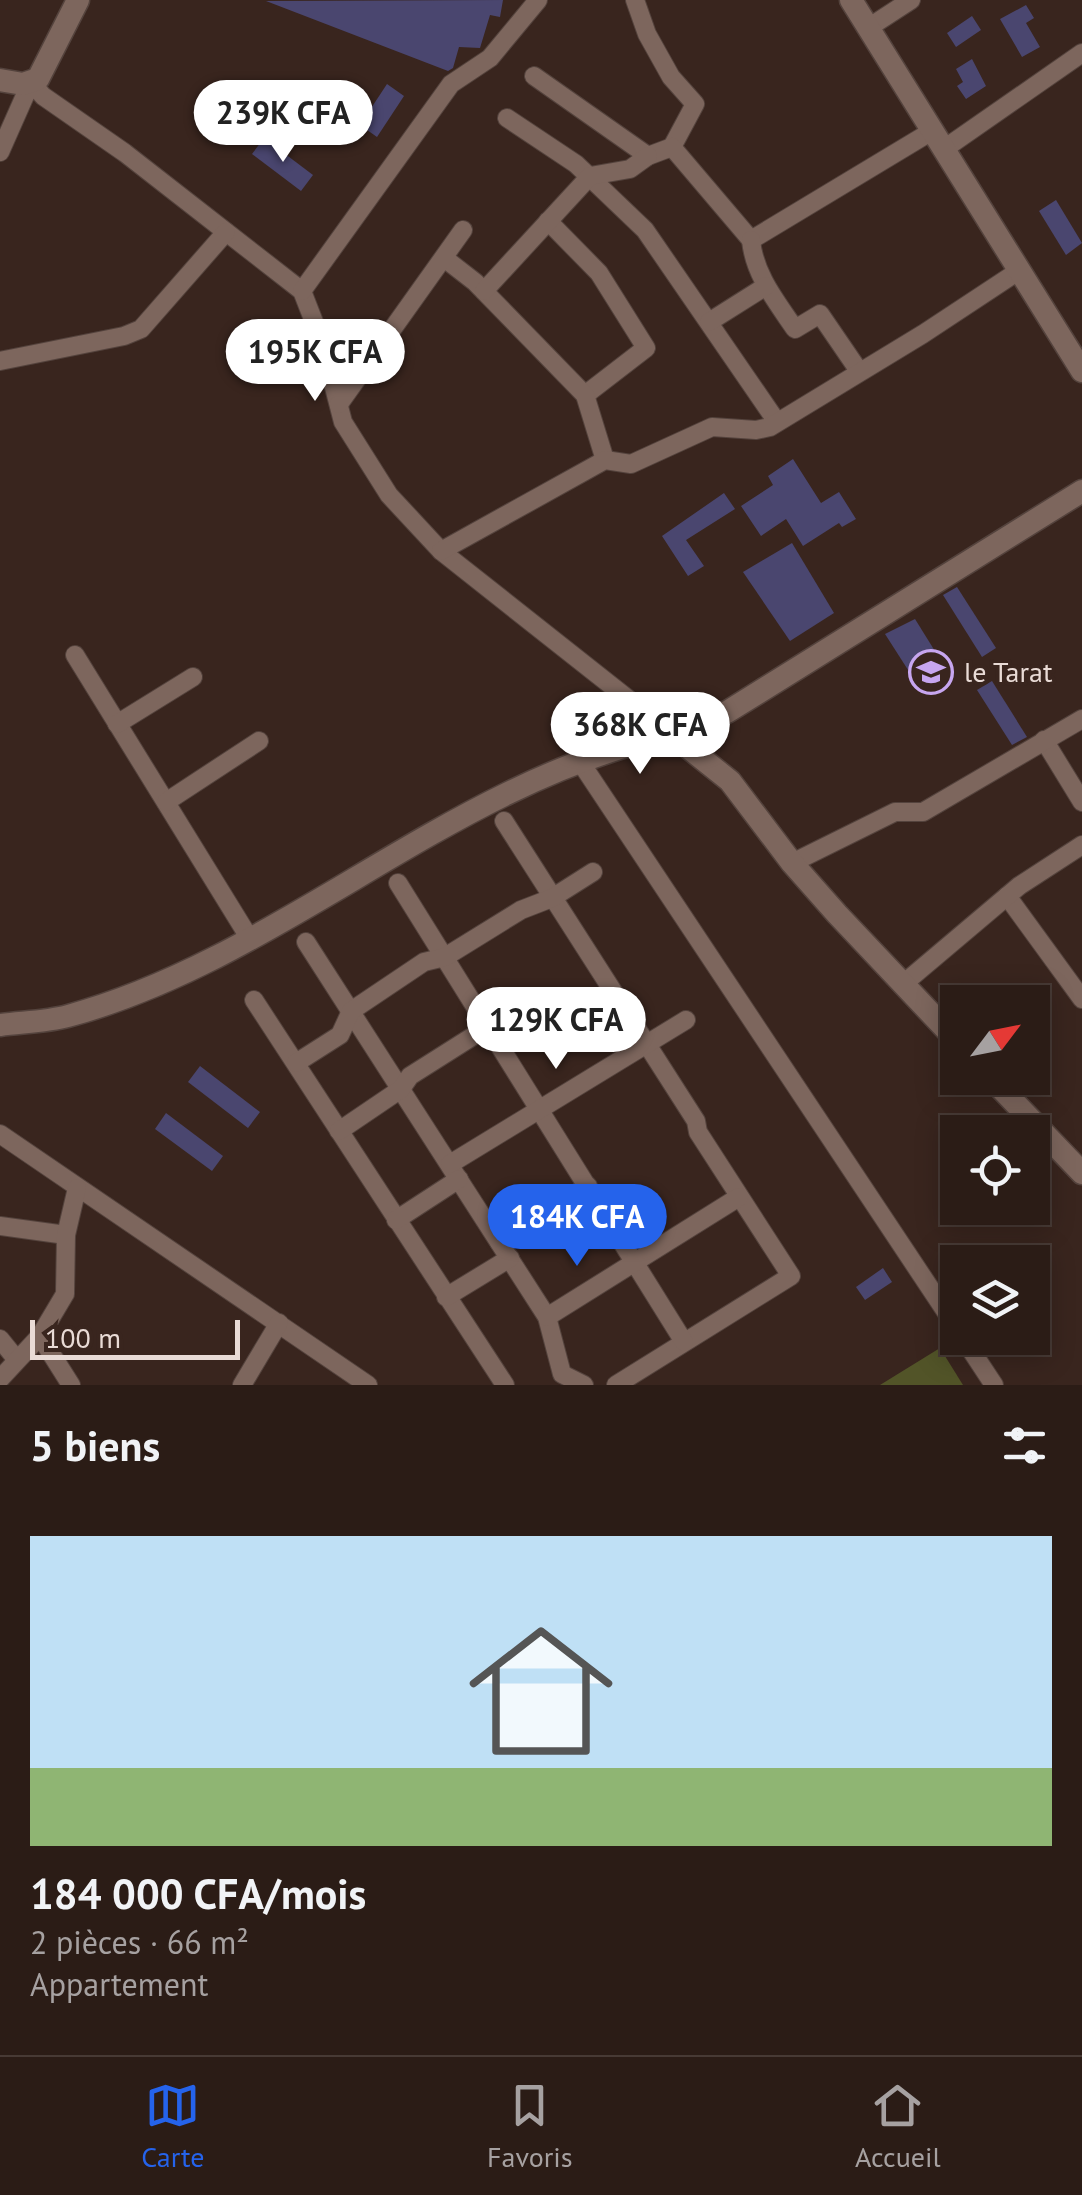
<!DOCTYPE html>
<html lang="fr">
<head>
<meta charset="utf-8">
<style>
	:root { --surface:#2b1c16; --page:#33251f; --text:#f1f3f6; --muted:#a6a1a1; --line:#473a35; --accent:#2563eb }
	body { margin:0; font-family:"PT Sans",sans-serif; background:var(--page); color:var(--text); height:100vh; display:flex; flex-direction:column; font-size:38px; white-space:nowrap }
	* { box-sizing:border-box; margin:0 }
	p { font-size:32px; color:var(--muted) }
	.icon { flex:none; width:55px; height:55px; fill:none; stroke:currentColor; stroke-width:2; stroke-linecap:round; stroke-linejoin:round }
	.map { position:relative; height:1385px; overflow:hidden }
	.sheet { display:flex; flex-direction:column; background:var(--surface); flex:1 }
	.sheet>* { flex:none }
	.needle { width:65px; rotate:58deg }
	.tools { position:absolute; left:940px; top:985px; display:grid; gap:20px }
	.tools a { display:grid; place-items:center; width:110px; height:110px; border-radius:0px; background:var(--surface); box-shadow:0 5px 25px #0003,0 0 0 2px var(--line); font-size:50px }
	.scale { position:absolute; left:30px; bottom:25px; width:210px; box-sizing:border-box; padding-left:10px; border:5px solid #e9dbd6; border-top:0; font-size:28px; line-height:35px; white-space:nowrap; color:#e9dbd6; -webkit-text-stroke:8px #39251e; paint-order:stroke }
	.price { position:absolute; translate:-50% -85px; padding:0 22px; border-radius:35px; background:#fff; color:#222; font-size:32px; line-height:65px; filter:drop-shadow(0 2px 5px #0008) }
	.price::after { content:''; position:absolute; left:50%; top:60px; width:30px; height:22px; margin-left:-15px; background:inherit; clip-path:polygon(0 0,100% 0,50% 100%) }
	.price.selected { background:var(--accent); color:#fff }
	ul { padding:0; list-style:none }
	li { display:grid; align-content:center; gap:20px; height:530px; padding:0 30px }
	li span { display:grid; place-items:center; height:310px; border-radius:0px; color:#555 }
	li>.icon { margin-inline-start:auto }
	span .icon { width:180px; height:180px; fill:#fffc; stroke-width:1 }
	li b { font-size:42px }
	h2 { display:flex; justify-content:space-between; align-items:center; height:120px; padding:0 30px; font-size:42px }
	.menu { display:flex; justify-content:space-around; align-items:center; height:140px; border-top:2px solid var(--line); background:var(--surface); font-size:28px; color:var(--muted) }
	.menu a { display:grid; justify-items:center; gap:5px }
	.menu .selected { color:var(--accent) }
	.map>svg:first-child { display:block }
	.green { fill:#525428 }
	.building { fill:#4a466f }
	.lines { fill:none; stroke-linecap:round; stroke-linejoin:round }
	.street-casing { stroke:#54433d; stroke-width:20 }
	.secondary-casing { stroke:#54433d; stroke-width:25 }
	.street { stroke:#7d665d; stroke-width:18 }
	.secondary { stroke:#7d665d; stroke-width:22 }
	.labels { text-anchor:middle; stroke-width:8; stroke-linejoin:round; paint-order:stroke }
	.poi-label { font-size:28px; fill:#e9dbd6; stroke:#39251e; text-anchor:start }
</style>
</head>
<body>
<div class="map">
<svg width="1082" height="1385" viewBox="0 0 1082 1385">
	<rect width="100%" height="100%" fill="#39251e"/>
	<polygon class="green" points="940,1348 963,1385 880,1385"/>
	<g class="building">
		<polygon points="503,0 500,17 490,15 480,48 459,47 453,68 448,71 266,1"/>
		<polygon points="1026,5 1034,18 1026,23 1040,47 1022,57 1000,19"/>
		<polygon points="972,16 981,30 956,47 947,33"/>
		<polygon points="972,59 986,86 966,99 957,86 963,82 956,69"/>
		<polygon points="387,84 404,96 377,137 360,125"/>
		<polygon points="264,138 313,175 301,191 252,154"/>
		<polygon points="1056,200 1082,243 1066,255 1039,211"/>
		<polygon points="793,459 821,503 839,492 856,519 842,527 839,523 803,546 786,519 761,536 741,506 773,485 768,476"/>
		<polygon points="724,493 735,509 686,540 704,566 688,576 662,536"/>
		<polygon points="792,543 834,613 790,641 743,572"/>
		<polygon points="957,587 996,648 982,657 943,595"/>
		<polygon points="915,619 938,656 910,673 885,634"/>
		<polygon points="992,681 1027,737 1012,745 977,690"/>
		<polygon points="200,1066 260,1112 248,1128 188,1082"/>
		<polygon points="166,1113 223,1156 212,1171 155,1129"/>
		<polygon points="883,1268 892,1282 865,1300 856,1287"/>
	</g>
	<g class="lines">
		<g class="street-casing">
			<g id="street">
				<polyline points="635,0 647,34 671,77 695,104 672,147"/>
				<polyline points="868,28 911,0"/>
				<polyline points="534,76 648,156 672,147 751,240 932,131"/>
				<polyline points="507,118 576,164 645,230 777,422"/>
				<polyline points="944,149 1082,53"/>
				<polyline points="0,152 31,82 43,96 125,153 302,291 323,345 343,422 389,495 441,551 646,713 675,732"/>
				<polyline points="548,221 599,273 646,348 585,395"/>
				<path d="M751,240C754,274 776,301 795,329L820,314L859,371"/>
				<polyline points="444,258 475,282 585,395 605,460"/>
				<polyline points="302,291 451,84 490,58 538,0"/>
				<polyline points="484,291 590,176 630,169 648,156"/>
				<polyline points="709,322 766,286"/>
				<polyline points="0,361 124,336 141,329 226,232"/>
				<polyline points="339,404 463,230"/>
				<polyline points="441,551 605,460 631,464 712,427 756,430 770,427 923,334 1017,272"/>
				<polyline points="75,655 250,939"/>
				<polyline points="117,724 193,677"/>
				<polyline points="1044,740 1082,802"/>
				<polyline points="581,763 958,1330"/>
				<polyline points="166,802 259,741"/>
				<polyline points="504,821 696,1121 698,1132 791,1276 616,1385"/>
				<polyline points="792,863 895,812 923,812 1082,719"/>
				<polyline points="398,883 684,1342"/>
				<polyline points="1007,896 1082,999"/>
				<polyline points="306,942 547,1317 562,1374 584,1385"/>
				<polyline points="903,984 1019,886 1082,845"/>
				<polyline points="254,1000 505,1385"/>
				<polyline points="296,1063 340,1035 351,1011 424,962 445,957 521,910 552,898 593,872"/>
				<polyline points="339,1131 401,1089 410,1076 489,1026 504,1026 524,1014"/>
				<polyline points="0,1134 368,1385"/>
				<polyline points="450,1164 686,1020"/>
				<polyline points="396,1220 459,1179"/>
				<polyline points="0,1226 66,1235"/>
				<polyline points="499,1242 588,1186"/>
				<polyline points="446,1297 510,1258"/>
				<polyline points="547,1317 739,1197"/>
				<polyline points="40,1336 71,1385"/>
				<polyline points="963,1338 994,1385"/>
				<polyline points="0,1339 17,1360"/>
				<polyline points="0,1379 40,1336 65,1294 66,1235 77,1188"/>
				<polyline points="242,1385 279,1323"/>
			</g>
		</g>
		<g class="secondary-casing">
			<g id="secondary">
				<polyline points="851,0 1082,371"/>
				<polyline points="0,80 23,84 38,79 78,0"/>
				<polyline points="690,749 730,781 792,863 837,914 958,1042"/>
				<path d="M0,1025C22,1022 46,1022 68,1016C285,957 452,780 674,734L682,726L727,712L1082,491"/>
				<polyline points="991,1078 1082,1173"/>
			</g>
		</g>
		<use href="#street" class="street"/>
		<use href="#secondary" class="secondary"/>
	</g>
	<defs>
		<g id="school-ring" transform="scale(2.25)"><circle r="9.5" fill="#39251e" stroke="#c7a6ef" stroke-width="1.5"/><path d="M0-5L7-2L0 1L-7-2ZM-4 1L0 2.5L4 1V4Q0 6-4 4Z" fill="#c7a6ef"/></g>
	</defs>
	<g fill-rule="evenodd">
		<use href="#school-ring" x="931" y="672"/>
	</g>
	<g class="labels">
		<g class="poi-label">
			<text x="964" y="682">le Tarat</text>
		</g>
	</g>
</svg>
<div class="tools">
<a><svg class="needle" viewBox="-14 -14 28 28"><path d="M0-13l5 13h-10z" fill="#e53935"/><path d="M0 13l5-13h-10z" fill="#a6a1a1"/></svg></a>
<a><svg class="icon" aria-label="locate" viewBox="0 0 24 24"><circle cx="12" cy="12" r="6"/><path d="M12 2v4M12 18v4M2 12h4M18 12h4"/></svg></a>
<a><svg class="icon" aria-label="layers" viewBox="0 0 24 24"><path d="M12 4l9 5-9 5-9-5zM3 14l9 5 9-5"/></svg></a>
</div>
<div class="scale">100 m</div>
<b class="price" style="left:283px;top:165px">239K CFA</b>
<b class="price" style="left:315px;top:404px">195K CFA</b>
<b class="price" style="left:640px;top:777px">368K CFA</b>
<b class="price" style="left:556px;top:1072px">129K CFA</b>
<b class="price selected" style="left:577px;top:1269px">184K CFA</b>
</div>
<section class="sheet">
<h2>5 biens<svg class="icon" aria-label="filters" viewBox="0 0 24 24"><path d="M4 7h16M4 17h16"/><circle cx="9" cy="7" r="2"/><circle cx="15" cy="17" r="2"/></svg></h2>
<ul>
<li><span style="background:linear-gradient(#bfe0f5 75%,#8fb573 0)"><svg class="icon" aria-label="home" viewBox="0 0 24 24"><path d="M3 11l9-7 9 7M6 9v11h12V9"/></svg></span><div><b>184 000 CFA/mois</b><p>2 pièces · 66 m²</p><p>Appartement</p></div></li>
</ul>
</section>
<nav class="menu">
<a class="selected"><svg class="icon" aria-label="map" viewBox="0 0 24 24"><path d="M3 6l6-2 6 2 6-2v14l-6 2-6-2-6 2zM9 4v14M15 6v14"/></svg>Carte</a>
<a><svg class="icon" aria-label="saved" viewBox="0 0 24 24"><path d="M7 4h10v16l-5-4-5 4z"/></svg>Favoris</a>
<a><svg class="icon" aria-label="home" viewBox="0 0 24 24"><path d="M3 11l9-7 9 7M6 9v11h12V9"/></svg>Accueil</a>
</nav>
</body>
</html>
